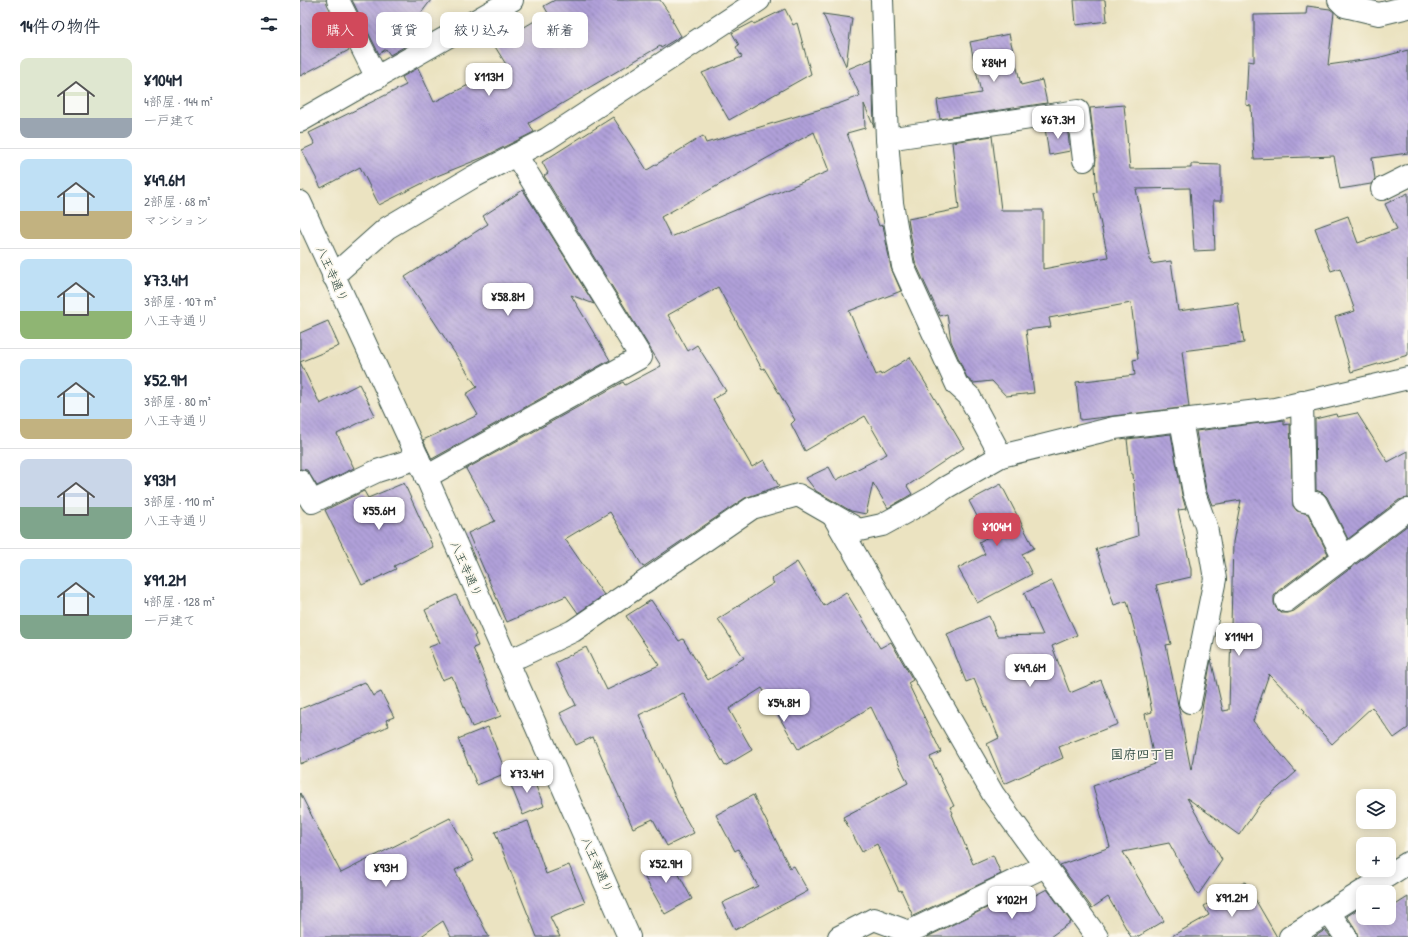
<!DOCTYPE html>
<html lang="ja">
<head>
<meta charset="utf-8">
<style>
	:root { --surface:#fff; --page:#f2f2f3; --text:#1f2937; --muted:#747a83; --line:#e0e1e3; --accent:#d1495b }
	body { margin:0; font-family:"Patrick Hand","Klee One",sans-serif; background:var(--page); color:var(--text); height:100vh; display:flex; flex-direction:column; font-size:15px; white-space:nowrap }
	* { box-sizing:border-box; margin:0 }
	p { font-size:13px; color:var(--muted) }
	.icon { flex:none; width:22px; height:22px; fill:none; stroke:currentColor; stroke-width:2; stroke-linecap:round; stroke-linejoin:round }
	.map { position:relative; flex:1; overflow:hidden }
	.sheet { display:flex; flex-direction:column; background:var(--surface); width:300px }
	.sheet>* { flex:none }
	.banner { position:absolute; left:12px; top:12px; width:380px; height:36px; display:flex; gap:8px }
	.buttons { position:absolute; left:1056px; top:789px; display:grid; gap:8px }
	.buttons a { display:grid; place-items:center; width:40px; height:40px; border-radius:8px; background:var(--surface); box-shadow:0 2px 10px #0003; font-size:20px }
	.price { position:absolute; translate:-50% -34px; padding:0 9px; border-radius:8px; background:#fff; color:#222; font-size:13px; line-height:26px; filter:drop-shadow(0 1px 2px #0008) }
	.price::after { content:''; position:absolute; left:50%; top:24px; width:12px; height:9px; margin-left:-6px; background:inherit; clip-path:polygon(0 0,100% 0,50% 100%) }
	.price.active { background:var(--accent); color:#fff }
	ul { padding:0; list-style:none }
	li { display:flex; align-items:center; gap:12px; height:100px; padding:0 20px }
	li+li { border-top:1px solid var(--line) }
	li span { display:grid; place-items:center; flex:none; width:112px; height:80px; border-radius:8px; color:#555 }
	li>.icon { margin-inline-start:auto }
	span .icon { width:48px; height:48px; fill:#fffc; stroke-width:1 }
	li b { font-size:17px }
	h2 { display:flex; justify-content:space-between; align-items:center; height:48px; padding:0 20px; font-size:17px }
	.tag { padding:0 14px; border-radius:8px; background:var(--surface); box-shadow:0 2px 10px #0003; font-size:14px; line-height:36px }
	.tag.active { background:var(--accent); color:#fff }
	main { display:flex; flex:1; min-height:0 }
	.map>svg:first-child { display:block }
	.building { fill:url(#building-back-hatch); fill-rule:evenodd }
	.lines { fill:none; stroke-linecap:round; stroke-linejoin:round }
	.minor-casing { stroke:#3e5649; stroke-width:24 }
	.tertiary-casing { stroke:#3e5649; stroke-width:24 }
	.minor { stroke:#fff; stroke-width:22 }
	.tertiary { stroke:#fff; stroke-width:22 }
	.labels { text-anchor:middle; stroke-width:3.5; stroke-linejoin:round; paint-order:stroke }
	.street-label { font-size:12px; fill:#1f3d34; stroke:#fbf7ec }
	.neighbourhood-label { font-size:13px; font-weight:bold; fill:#1f3d34; stroke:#fbf7ec }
</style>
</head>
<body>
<main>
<section class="sheet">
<h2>14件の物件<svg class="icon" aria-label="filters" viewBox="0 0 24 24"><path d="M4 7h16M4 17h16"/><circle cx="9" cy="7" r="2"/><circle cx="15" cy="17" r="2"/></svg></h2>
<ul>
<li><span style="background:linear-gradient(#dfe7d0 75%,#9aa5b1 0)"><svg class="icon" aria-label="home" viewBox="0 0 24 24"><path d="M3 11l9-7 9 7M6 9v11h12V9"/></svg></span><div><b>¥104M</b><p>4部屋 · 144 m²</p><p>一戸建て</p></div></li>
<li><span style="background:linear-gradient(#bfe0f5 65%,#c2b280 0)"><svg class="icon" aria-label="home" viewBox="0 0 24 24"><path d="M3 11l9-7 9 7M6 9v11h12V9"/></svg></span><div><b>¥49.6M</b><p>2部屋 · 68 m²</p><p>マンション</p></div></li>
<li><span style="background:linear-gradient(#bfe0f5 65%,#8fb573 0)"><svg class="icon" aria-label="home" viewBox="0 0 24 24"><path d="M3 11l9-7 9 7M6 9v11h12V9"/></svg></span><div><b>¥73.4M</b><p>3部屋 · 107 m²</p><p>八王寺通り</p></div></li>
<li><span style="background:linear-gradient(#bfe0f5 75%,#c2b280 0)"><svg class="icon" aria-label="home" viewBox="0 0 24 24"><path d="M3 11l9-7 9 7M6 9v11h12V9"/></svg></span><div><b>¥52.9M</b><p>3部屋 · 80 m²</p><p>八王寺通り</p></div></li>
<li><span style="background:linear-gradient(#c9d6e8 60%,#7fa58c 0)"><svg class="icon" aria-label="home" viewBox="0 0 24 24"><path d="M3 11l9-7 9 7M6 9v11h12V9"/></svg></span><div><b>¥93M</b><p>3部屋 · 110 m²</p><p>八王寺通り</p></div></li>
<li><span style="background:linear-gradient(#bfe0f5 70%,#7fa58c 0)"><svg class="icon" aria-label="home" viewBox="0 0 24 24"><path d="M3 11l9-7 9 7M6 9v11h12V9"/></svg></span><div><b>¥91.2M</b><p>4部屋 · 128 m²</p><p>一戸建て</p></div></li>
</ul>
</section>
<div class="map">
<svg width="1108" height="937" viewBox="0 0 1108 937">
	<defs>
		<pattern id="building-back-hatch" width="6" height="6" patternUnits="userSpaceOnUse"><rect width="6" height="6" fill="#b0a0d9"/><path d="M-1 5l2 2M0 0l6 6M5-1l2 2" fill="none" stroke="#8f84b1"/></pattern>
	</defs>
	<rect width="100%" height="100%" fill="#fbf7ec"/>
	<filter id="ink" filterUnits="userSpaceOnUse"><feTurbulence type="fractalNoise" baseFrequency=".025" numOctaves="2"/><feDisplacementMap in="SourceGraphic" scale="8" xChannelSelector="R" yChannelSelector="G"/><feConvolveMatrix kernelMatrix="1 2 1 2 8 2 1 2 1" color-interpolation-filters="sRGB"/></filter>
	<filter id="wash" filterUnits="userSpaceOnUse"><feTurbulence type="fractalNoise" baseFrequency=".012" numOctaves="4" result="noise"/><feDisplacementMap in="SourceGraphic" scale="16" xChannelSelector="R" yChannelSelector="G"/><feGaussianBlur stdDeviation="0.9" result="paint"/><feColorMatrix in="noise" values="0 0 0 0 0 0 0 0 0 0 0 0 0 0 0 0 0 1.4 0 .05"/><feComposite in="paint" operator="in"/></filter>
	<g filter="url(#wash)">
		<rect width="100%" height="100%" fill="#ebe3c1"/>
		<g id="blocks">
			<g class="building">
				<polygon points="0,0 26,0 49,50 0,76"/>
				<polygon points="52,0 131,0 106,33 111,43 90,55 86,49 79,54"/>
				<polygon points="255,0 360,0 373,19 372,20 381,36 361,48 360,46 229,123 234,132 184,157 137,176 79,205 60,167 21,188 2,150 15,144 9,133 106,85 102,77 118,68 134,102 207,66 194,45 248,13 244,6"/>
				<polygon points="774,0 805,0 807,21 776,25"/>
				<polygon points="1007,6 1030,9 1034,12 1028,65 1077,58 1108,50 1108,153 1072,158 1075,179 1071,184 1040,189 1034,156 954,159 951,106 946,105 948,61 954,62 954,15 1006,14"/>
				<polygon points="485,9 493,25 497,23 511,74 429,120 402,73 442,57 436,47 439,45 432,33 453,22 454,24"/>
				<polygon points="523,14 552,18 546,66"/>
				<polygon points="709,34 721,85 742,80 747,103 640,119 637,100 681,93 670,42"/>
				<path d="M572,59L574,127L564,104L565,128L547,133L579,226L583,225L591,268L601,291L549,311L576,375L580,373L581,375L610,357L664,448L607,486L612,494L588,508L573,483L566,514L551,511L516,491L506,478L529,467L536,480L587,454L565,416L505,451L491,424L495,420L464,368L462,369L418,287L368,315L388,351L397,345L426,391L413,399L452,467L464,460L479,486L445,498L343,567L310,512L265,539L304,595L278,613L266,596L207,622L168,533L195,521L166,469L323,382L325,385L361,366L244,176L248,173L242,162L313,117L347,170L403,136L406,143L538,104L560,96L548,69ZM514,132L529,171L371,237L361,217Z"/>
				<polygon points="824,105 830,169 891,168 891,164 921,165 921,201 913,201 915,250 894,251 890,188 836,189 851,264 871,261 878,311 938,303 944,343 882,351 889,407 780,420 776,382 835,375 833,360 838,359 831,303 749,318 751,327 726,330 734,393 706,396 692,381 673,383 667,378 651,341 647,314 640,316 615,262 608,219 659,209 652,142 692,136 701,210 743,210 743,269 808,257 794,193 797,192 795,166 796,158 790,108"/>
				<polygon points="767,125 770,151 749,155 745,128"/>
				<polygon points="223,190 294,304 271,295 310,360 132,459 123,440 178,415 166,394 177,387 105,277 188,224 183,216"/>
				<polygon points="1108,193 1108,355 1051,372 1035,317 1055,311 1040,268 1031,271 1015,228 1048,216 1058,243 1097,229 1085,204"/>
				<polygon points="28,321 39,346 0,362 20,404 59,384 75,415 37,434 54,468 17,486 7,470 0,469 0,333"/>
				<polygon points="1057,413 1088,462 1108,451 1108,498 1099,500 1048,539 1027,497 1023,493 1016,490 1015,419 1036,414 1037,417"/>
				<polygon points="984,420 984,425 990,424 993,506 997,511 1008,514 1028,554 978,591 974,596 974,603 976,608 981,613 988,613 994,611 1108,525 1108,728 1094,738 1072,707 1032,744 1004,713 1005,711 969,674 953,721 996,772 962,802 939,835 887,798 922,860 898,895 869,843 823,852 864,921 837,937 831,937 808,897 792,908 760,865 810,847 793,786 855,764 845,714 852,712 840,651 827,601 814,605 796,549 838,536 833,474 831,474 827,439 871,434 882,495 886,509 878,510 891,569 891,577 856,585 871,644 866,645 891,770 911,659 923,711 929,710 933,542 941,500 912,505 906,490 896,431"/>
				<polygon points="104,483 133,547 94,566 96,569 62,585 25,510 64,491 68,498"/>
				<polygon points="701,484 734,548 722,554 732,574 677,603 658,568 685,554 679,542 688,537 669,501"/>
				<polygon points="497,562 524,606 546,592 580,648 591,642 613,680 608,683 641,752 630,757 654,806 650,807 653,813 652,814 673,864 693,855 701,874 613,916 601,890 599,891 577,844 562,852 543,817 608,783 571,707 498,749 462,688 429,709 452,750 425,766 383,693 339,715 382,812 394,833 367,846 353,819 333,828 293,737 276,745 260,713 276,705 255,663 286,647 307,690 359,665 326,616 351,600 379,641 383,639 408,680 444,658 418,619 474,583 471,579"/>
				<polygon points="752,581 777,635 752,646 770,693 801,680 818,724 759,747 763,758 704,784 687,744 699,738 674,679 666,682 647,634 689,616 697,636 743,635 724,593"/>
				<polygon points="156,595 176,635 174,636 178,646 173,648 201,716 172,727 152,676 142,680 129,647 140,643 125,610"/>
				<polygon points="65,682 73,696 81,692 94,717 86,720 89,726 0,764 0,709"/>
				<polygon points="188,727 206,773 177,785 158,739"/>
				<polygon points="231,774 244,806 223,815 210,783"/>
				<polygon points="0,793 41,873 150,818 174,861 155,870 189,937 151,937 143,921 120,937 0,937"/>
				<polygon points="453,795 490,868 494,866 508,891 435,930 422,903 458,886 438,849 435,851 416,815"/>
				<polygon points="228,821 246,874 269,865 285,903 250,917 260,937 237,937 195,832"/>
				<polygon points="368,854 392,899 365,914 340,869"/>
				<polygon points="945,882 977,937 870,937 909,915 904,906"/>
				<polygon points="747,889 771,922 750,937 627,937 711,896 715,906"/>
				<polygon points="1108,897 1108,937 1058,937 1056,930 1047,916 1063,906 1063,918 1089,918 1089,909"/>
				<polygon points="1025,930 1031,937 1014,937"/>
			</g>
		</g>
	</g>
	<g filter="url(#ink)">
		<use href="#blocks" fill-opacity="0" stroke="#3e5649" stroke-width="1"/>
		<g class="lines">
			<g class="minor-casing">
				<g id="minor">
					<polyline points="38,0 77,78"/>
					<polyline points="582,0 587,139 592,203 603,266 657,385 669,396 701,456"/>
					<polyline points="1039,0 1045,6 1079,14 1108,7"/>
					<polyline points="0,121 212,0"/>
					<polyline points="587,139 778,111 784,160"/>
					<polyline points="1082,189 1108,176"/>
					<polyline points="33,276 87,228 173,177 247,139 459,0"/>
					<polyline points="1002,402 1004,501 1016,503 1044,558"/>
					<polyline points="881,420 894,493 906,526 915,579 890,702"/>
					<polyline points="126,477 341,357 216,155"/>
					<polyline points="0,481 12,502 77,471 118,458"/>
					<polyline points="534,517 693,794 797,937"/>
					<polyline points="986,601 1107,510 1108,512"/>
					<polyline points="206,660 220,656 273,631 452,508 498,495 559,530 582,525 631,498 645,488 701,456 814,428 975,409 1108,378"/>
					<polyline points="1029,913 1046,937"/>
					<polyline points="539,937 574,919 609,932 745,866"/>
					<polyline points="990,937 1108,863"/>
				</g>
			</g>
			<g class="tertiary-casing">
				<polyline id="tertiary" points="0,202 118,458 329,937"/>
			</g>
			<use href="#minor" class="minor"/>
			<use href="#tertiary" class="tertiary"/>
		</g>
	</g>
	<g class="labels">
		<g class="street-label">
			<text transform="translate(32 274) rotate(66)" y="4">八王寺通り</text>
			<text transform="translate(166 569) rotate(66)" y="4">八王寺通り</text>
			<text transform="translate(297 865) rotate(66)" y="4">八王寺通り</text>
		</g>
		<g class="neighbourhood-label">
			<text x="843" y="759">国府四丁目</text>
		</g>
	</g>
</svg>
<div class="buttons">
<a><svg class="icon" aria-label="layers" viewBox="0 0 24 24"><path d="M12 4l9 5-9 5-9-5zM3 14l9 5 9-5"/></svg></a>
<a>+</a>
<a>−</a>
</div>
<b class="price" style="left:694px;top:83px">¥84M</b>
<b class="price" style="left:189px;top:97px">¥113M</b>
<b class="price" style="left:758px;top:140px">¥67.3M</b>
<b class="price" style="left:208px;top:317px">¥58.8M</b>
<b class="price" style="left:79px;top:531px">¥55.6M</b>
<b class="price active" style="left:697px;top:547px">¥104M</b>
<b class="price" style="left:939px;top:657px">¥114M</b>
<b class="price" style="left:730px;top:688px">¥49.6M</b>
<b class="price" style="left:484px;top:723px">¥54.8M</b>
<b class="price" style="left:227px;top:794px">¥73.4M</b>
<b class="price" style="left:366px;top:884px">¥52.9M</b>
<b class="price" style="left:86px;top:888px">¥93M</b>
<b class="price" style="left:932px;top:918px">¥91.2M</b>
<b class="price" style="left:712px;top:920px">¥102M</b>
<div class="banner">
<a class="tag active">購入</a>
<a class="tag">賃貸</a>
<a class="tag">絞り込み</a>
<a class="tag">新着</a>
</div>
</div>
</main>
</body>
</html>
